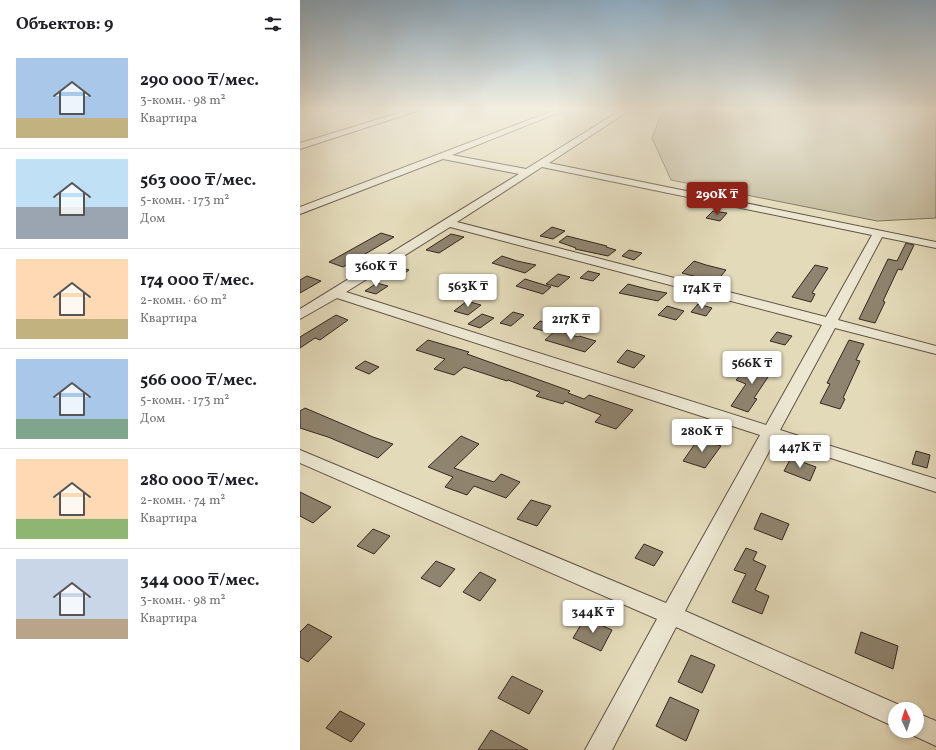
<!DOCTYPE html>
<html lang="ru">
<head>
<meta charset="utf-8">
<style>
	:root { --surface:#fff; --page:#f2f2f2; --text:#202124; --muted:#757577; --line:#e0e0e0; --accent:#8f2418 }
	body { margin:0; font-family:Vollkorn,serif; background:var(--page); color:var(--text); height:100vh; display:flex; flex-direction:column; font-size:15px; white-space:nowrap }
	* { box-sizing:border-box; margin:0 }
	p { font-size:13px; color:var(--muted) }
	.icon { flex:none; width:22px; height:22px; fill:none; stroke:currentColor; stroke-width:2; stroke-linecap:round; stroke-linejoin:round }
	.map { position:relative; flex:1; overflow:hidden }
	.panel { display:flex; flex-direction:column; background:var(--surface); width:300px }
	.panel>* { flex:none }
	.needle { width:26px; rotate:356deg }
	.controls { position:absolute; left:588px; top:702px; display:grid; gap:8px }
	.controls a { display:grid; place-items:center; width:36px; height:36px; border-radius:50%; background:var(--surface); box-shadow:0 2px 6px #0003; font-size:20px }
	.price { position:absolute; translate:-50% -34px; padding:0 9px; border-radius:4px; background:#fff; color:#222; font-size:13px; line-height:26px; filter:drop-shadow(0 1px 2px #0008) }
	.price::after { content:''; position:absolute; left:50%; top:24px; width:12px; height:9px; margin-left:-6px; background:inherit; clip-path:polygon(0 0,100% 0,50% 100%) }
	.price.on { background:var(--accent); color:#fff }
	ul { padding:0; list-style:none }
	li { display:flex; align-items:center; gap:12px; height:100px; padding:0 16px }
	li+li { border-top:1px solid var(--line) }
	li span { display:grid; place-items:center; flex:none; width:112px; height:80px; border-radius:0px; color:#555 }
	li>.icon { margin-inline-start:auto }
	span .icon { width:48px; height:48px; fill:#fffc; stroke-width:1 }
	li b { font-size:17px }
	h2 { display:flex; justify-content:space-between; align-items:center; height:48px; padding:0 16px; font-size:17px }
	main { display:flex; flex:1; min-height:0 }
	.map>svg:first-child { display:block }
	.green { fill:#c5bc9f; stroke:#7c725f }
	.building { fill:#8f846f; stroke:#34271f }
	.lines { fill:none; stroke-linecap:round; stroke-linejoin:round }
	.minor-casing { stroke:#605446; stroke-width:2 }
	.minor { fill:#ede7d2; fill-rule:evenodd }
</style>
</head>
<body>
<main>
<section class="panel">
<h2>Объектов: 9<svg class="icon" aria-label="filters" viewBox="0 0 24 24"><path d="M4 7h16M4 17h16"/><circle cx="9" cy="7" r="2"/><circle cx="15" cy="17" r="2"/></svg></h2>
<ul>
<li><span style="background:linear-gradient(#a9c7e8 75%,#c2b280 0)"><svg class="icon" aria-label="home" viewBox="0 0 24 24"><path d="M3 11l9-7 9 7M6 9v11h12V9"/></svg></span><div><b>290 000 ₸/мес.</b><p>3-комн. · 98 m²</p><p>Квартира</p></div></li>
<li><span style="background:linear-gradient(#bfe0f5 60%,#9aa5b1 0)"><svg class="icon" aria-label="home" viewBox="0 0 24 24"><path d="M3 11l9-7 9 7M6 9v11h12V9"/></svg></span><div><b>563 000 ₸/мес.</b><p>5-комн. · 173 m²</p><p>Дом</p></div></li>
<li><span style="background:linear-gradient(#ffd9b3 75%,#c2b280 0)"><svg class="icon" aria-label="home" viewBox="0 0 24 24"><path d="M3 11l9-7 9 7M6 9v11h12V9"/></svg></span><div><b>174 000 ₸/мес.</b><p>2-комн. · 60 m²</p><p>Квартира</p></div></li>
<li><span style="background:linear-gradient(#a9c7e8 75%,#7fa58c 0)"><svg class="icon" aria-label="home" viewBox="0 0 24 24"><path d="M3 11l9-7 9 7M6 9v11h12V9"/></svg></span><div><b>566 000 ₸/мес.</b><p>5-комн. · 173 m²</p><p>Дом</p></div></li>
<li><span style="background:linear-gradient(#ffd9b3 75%,#8fb573 0)"><svg class="icon" aria-label="home" viewBox="0 0 24 24"><path d="M3 11l9-7 9 7M6 9v11h12V9"/></svg></span><div><b>280 000 ₸/мес.</b><p>2-комн. · 74 m²</p><p>Квартира</p></div></li>
<li><span style="background:linear-gradient(#c9d6e8 75%,#b9a48a 0)"><svg class="icon" aria-label="home" viewBox="0 0 24 24"><path d="M3 11l9-7 9 7M6 9v11h12V9"/></svg></span><div><b>344 000 ₸/мес.</b><p>3-комн. · 98 m²</p><p>Квартира</p></div></li>
</ul>
</section>
<div class="map">
<svg width="636" height="750" viewBox="0 0 636 750">
	<rect width="100%" height="100%" fill="#e3dab9"/>
	<filter id="stains"><feTurbulence type="fractalNoise" baseFrequency=".005" numOctaves="4"/><feColorMatrix values="0 0 0 0 .2 0 0 0 0 .09 0 0 0 0 .02 0 0 0 .5 -.17"/></filter>
	<radialGradient id="worn" r=".72"><stop offset=".6" stop-color="#630" stop-opacity="0"/><stop offset="1" stop-color="#630" stop-opacity=".3"/></radialGradient>
	<polygon class="green" points="363,110 636,110 636,218 577,221 371,180 352,138"/>
	<g class="building">
		<polygon points="413,211 427,213 420,221 406,218"/>
		<polygon points="252,227 265,231 253,239 240,236"/>
		<polygon points="81,233 94,237 43,267 29,262"/>
		<polygon points="151,234 164,237 139,253 126,250"/>
		<polygon points="267,236 307,246 306,247 316,250 308,256 275,249 276,248 259,242"/>
		<polygon points="606,243 614,245 602,270 598,269 583,301 585,302 575,323 559,319 588,259 597,261"/>
		<polygon points="329,250 342,253 334,260 322,256"/>
		<polygon points="202,256 217,261 236,265 225,273 192,263"/>
		<polygon points="394,261 406,265 426,270 416,282 382,273"/>
		<polygon points="515,265 528,268 512,293 515,294 511,302 492,297"/>
		<polygon points="99,267 109,270 99,277 88,274"/>
		<polygon points="288,271 300,274 293,281 280,278"/>
		<polygon points="258,274 270,277 258,287 246,284"/>
		<polygon points="7,276 21,281 0,293 0,280"/>
		<polygon points="225,279 251,287 243,294 216,286"/>
		<polygon points="77,283 88,286 76,294 65,291"/>
		<polygon points="328,284 351,290 367,293 358,301 319,293"/>
		<polygon points="167,301 181,305 168,315 154,311"/>
		<polygon points="398,304 412,308 406,316 391,312"/>
		<polygon points="367,306 384,311 376,320 358,315"/>
		<polygon points="213,312 224,315 211,326 200,323"/>
		<polygon points="182,314 194,318 180,328 168,324"/>
		<polygon points="36,315 48,320 20,340 15,338 0,348 0,337"/>
		<polygon points="240,321 251,324 244,331 233,328"/>
		<polygon points="256,330 278,337 279,336 296,341 285,352 245,340"/>
		<polygon points="477,332 492,336 485,345 470,341"/>
		<polygon points="128,340 169,352 167,354 270,391 268,393 284,399 289,395 333,410 316,429 295,422 301,415 265,401 263,404 236,396 240,392 208,380 207,381 164,367 154,375 134,369 145,359 116,350"/>
		<polygon points="549,340 564,344 556,360 560,361 543,398 545,399 540,409 520,403 530,384 527,383"/>
		<polygon points="327,350 345,356 334,368 317,362"/>
		<polygon points="65,361 79,367 69,374 55,368"/>
		<polygon points="453,361 474,368 454,398 457,399 448,412 431,406 446,384 436,380"/>
		<polygon points="5,408 73,437 93,444 78,458 28,437 3,429 0,428 0,411"/>
		<polygon points="161,436 179,444 154,468 194,482 201,474 220,482 206,498 174,486 167,495 145,487 153,477 128,467"/>
		<polygon points="399,438 421,446 405,468 383,461"/>
		<polygon points="616,451 630,455 627,468 612,464"/>
		<polygon points="491,458 516,467 510,481 484,471"/>
		<polygon points="0,492 8,496 31,507 13,523 0,516"/>
		<polygon points="231,500 251,506 237,526 217,519"/>
		<polygon points="461,513 489,524 482,540 454,529"/>
		<polygon points="73,529 90,536 74,554 57,546"/>
		<polygon points="344,544 363,552 354,566 335,558"/>
		<polygon points="446,548 457,552 453,560 466,566 455,590 469,596 462,614 432,602 446,574 434,570"/>
		<polygon points="136,561 155,569 140,587 121,578"/>
		<polygon points="180,572 196,580 180,601 163,592"/>
		<polygon points="285,618 312,630 301,651 273,638"/>
		<polygon points="8,624 32,637 8,662 0,657 0,632"/>
		<polygon points="561,632 598,646 593,669 555,653"/>
		<polygon points="391,655 415,665 402,693 378,682"/>
		<polygon points="212,676 243,691 229,714 198,698"/>
		<polygon points="370,697 399,710 386,741 356,726"/>
		<polygon points="40,711 65,724 51,742 26,728"/>
		<polygon points="191,730 228,750 178,750"/>
	</g>
	<g class="lines">
		<g class="minor-casing">
			<g id="minor">
				<polygon points="109,110 120,110 0,149 0,143"/>
				<path d="M255,110H265L152,155L226,169L321,110H330L249,163L636,242V248L582,237L538,320L636,346V354L535,328L480,430L636,479V492L475,440L385,611L604,707V709H595V727L376,627L312,750H285L357,619L0,463V450L366,603L460,435L37,298L0,319V309L219,174L143,159L0,214V207ZM242,167L572,235L526,317L157,222ZM150,227L522,325L466,425L46,292Z"/>
				<polygon points="617,713 636,721 636,746 608,733 607,731 617,731"/>
			</g>
		</g>
		<use href="#minor" class="minor"/>
	</g>
	<linearGradient id="sky" x2="0" y2="1"><stop stop-color="#8eabc0"/><stop offset="0.51" stop-color="#f2eee0"/><stop offset="1" stop-color="#f2eee0" stop-opacity="0"/></linearGradient>
	<rect width="636" height="214" fill="url(#sky)"/>
	<rect width="100%" height="100%" filter="url(#stains)"/>
	<rect width="100%" height="100%" fill="url(#worn)"/>
</svg>
<div class="controls">
<a><svg class="needle" viewBox="-14 -14 28 28"><path d="M0-13l5 13h-10z" fill="#e53935"/><path d="M0 13l5-13h-10z" fill="#757577"/></svg></a>
</div>
<b class="price on" style="left:417px;top:216px">290K ₸</b>
<b class="price" style="left:76px;top:288px">360K ₸</b>
<b class="price" style="left:168px;top:308px">563K ₸</b>
<b class="price" style="left:402px;top:310px">174K ₸</b>
<b class="price" style="left:271px;top:341px">217K ₸</b>
<b class="price" style="left:452px;top:385px">566K ₸</b>
<b class="price" style="left:402px;top:453px">280K ₸</b>
<b class="price" style="left:500px;top:469px">447K ₸</b>
<b class="price" style="left:293px;top:634px">344K ₸</b>
</div>
</main>
</body>
</html>
